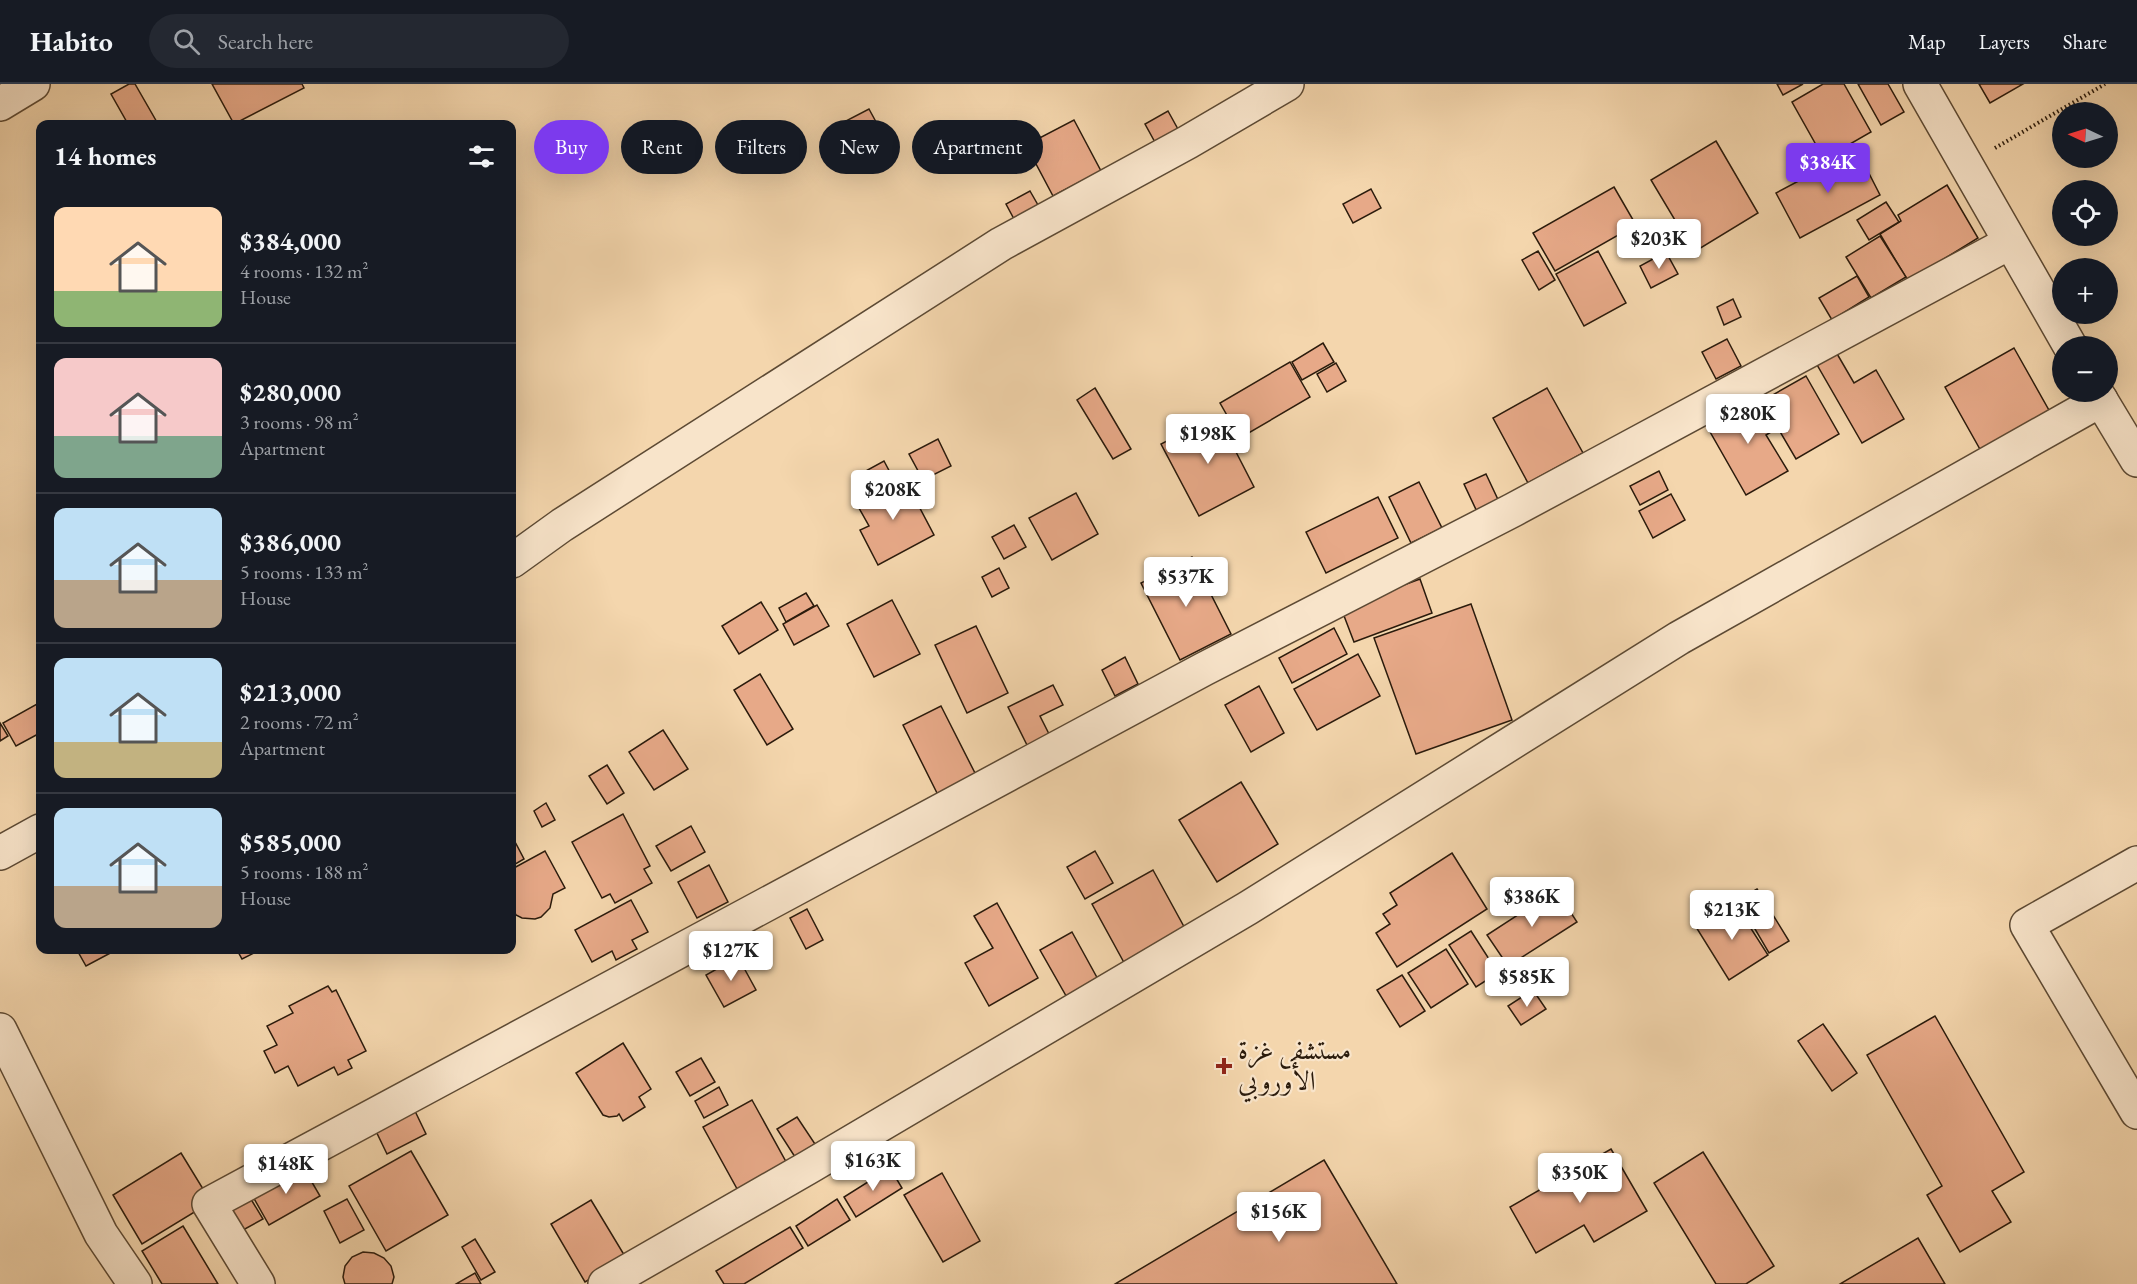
<!DOCTYPE html>
<html lang="en">
<head>
<meta charset="utf-8">
<style>
	:root { --surface:#171b24; --page:#242831; --text:#f1f3f6; --muted:#9ea1a6; --line:#363941; --accent:#7c3aed }
	body { margin:0; font-family:"EB Garamond",Amiri,serif; background:var(--page); color:var(--text); height:100vh; display:flex; flex-direction:column; font-size:22px; white-space:nowrap }
	* { box-sizing:border-box; margin:0 }
	p { font-size:20px; color:var(--muted) }
	.icon { flex:none; width:33px; height:33px; fill:none; stroke:currentColor; stroke-width:2; stroke-linecap:round; stroke-linejoin:round }
	.map { position:relative; flex:1; overflow:hidden }
	.side { position:absolute; left:36px; top:36px; width:480px; height:834px; display:flex; flex-direction:column; background:var(--surface); border-radius:12px; box-shadow:0 6px 24px #0002 }
	.side>* { flex:none }
	.top-card { position:absolute; left:534px; top:36px; width:570px; height:54px; display:flex; gap:12px }
	.needle { width:39px; rotate:274deg }
	.tools { position:absolute; left:2052px; top:18px; display:grid; gap:12px }
	.tools a { display:grid; place-items:center; width:66px; height:66px; border-radius:50%; background:var(--surface); box-shadow:0 6px 24px #0002; font-size:30px }
	.price { position:absolute; translate:-50% -51px; padding:0 14px; border-radius:6px; background:#fff; color:#222; font-size:20px; line-height:39px; filter:drop-shadow(0 2px 3px #0008) }
	.price::after { content:''; position:absolute; left:50%; top:36px; width:18px; height:14px; margin-left:-9px; background:inherit; clip-path:polygon(0 0,100% 0,50% 100%) }
	.price.current { background:var(--accent); color:#fff }
	ul { padding:0; list-style:none }
	li { display:flex; align-items:center; gap:18px; height:150px; padding:0 18px }
	li+li { border-top:2px solid var(--line) }
	li span { display:grid; place-items:center; flex:none; width:168px; height:120px; border-radius:12px; color:#555 }
	li>.icon { margin-inline-start:auto }
	span .icon { width:72px; height:72px; fill:#fffc; stroke-width:1 }
	li b { font-size:26px }
	h2 { display:flex; justify-content:space-between; align-items:center; height:72px; padding:0 18px; font-size:26px }
	.tag { padding:0 21px; border-radius:27px; background:var(--surface); box-shadow:0 6px 24px #0002; font-size:21px; line-height:54px }
	.tag.current { background:var(--accent); color:#fff }
	header { display:flex; align-items:center; gap:36px; box-sizing:border-box; height:84px; padding:0 30px; background:var(--surface); border-bottom:2px solid var(--line) }
	header strong { font-size:28px }
	nav { display:flex; gap:33px; margin-inline-start:auto; font-size:21px }
	.search { width:420px; height:54px; background:var(--page); display:flex; align-items:center; gap:15px; box-sizing:border-box; padding:0 21px; border-radius:33px; color:var(--muted); font-size:22px }
	.map>svg:first-child { display:block }
	.building { fill:#e7a988; stroke:#2b1b0c; stroke-width:1.5 }
	.lines { fill:none; stroke-linecap:round; stroke-linejoin:round }
	.minor-casing { stroke:#5d4a34; stroke-width:36 }
	.path { stroke:#2b1b0c; stroke-width:4; stroke-dasharray:1.5 3; stroke-linecap:butt }
	.minor { stroke:#f8e4ca; stroke-width:33 }
	.poi-dot { fill:#8f2418; stroke:#f8e4ca; stroke-width:2 }
	.labels { text-anchor:middle; stroke-width:4.5; stroke-linejoin:round; paint-order:stroke }
	.poi-label { font-size:27px; fill:#2b1b0c; stroke:#f8e4ca; text-anchor:start }
</style>
</head>
<body>
<header>
<strong>Habito</strong>
<div class="search"><svg class="icon" aria-label="search" viewBox="0 0 24 24"><circle cx="10" cy="10" r="6"/><path d="M15 15l6 6"/></svg>Search here</div>
<nav><a>Map</a><a>Layers</a><a>Share</a></nav>
</header>
<div class="map">
<svg width="2137" height="1200" viewBox="0 0 2137 1200">
	<rect width="100%" height="100%" fill="#f4d6ad"/>
	<filter id="stains"><feTurbulence type="fractalNoise" baseFrequency=".00333" numOctaves="4"/><feColorMatrix values="0 0 0 0 .2 0 0 0 0 .09 0 0 0 0 .02 0 0 0 .5 -.17"/></filter>
	<radialGradient id="worn" r=".72"><stop offset=".6" stop-color="#630" stop-opacity="0"/><stop offset="1" stop-color="#630" stop-opacity=".3"/></radialGradient>
	<g class="building">
		<polygon points="129,0 135,0 158,40 128,40 111,10"/>
		<polygon points="212,0 302,0 304,4 234,40"/>
		<polygon points="1777,0 1803,0 1783,11"/>
		<polygon points="1823,0 1844,0 1871,48 1824,75 1792,18"/>
		<polygon points="1858,0 1888,0 1904,28 1881,41"/>
		<polygon points="1979,0 2023,0 1990,19"/>
		<polygon points="869,25 882,49 853,65 840,40"/>
		<polygon points="1168,27 1179,47 1156,60 1145,40"/>
		<polygon points="1074,36 1101,87 1053,112 1026,61"/>
		<polygon points="1716,57 1758,129 1694,168 1651,96"/>
		<polygon points="1857,66 1880,111 1800,154 1776,109"/>
		<polygon points="1947,101 1978,154 1908,197 1880,150 1901,137 1898,131"/>
		<polygon points="1614,103 1636,141 1555,187 1533,149"/>
		<polygon points="1371,105 1381,124 1353,139 1343,120"/>
		<polygon points="1030,107 1038,121 1014,135 1006,120"/>
		<polygon points="1886,118 1899,138 1869,156 1857,136"/>
		<polygon points="1880,152 1906,193 1871,214 1846,173"/>
		<polygon points="1538,167 1555,196 1539,206 1522,176"/>
		<polygon points="1598,167 1626,219 1584,242 1556,190"/>
		<polygon points="1666,168 1678,190 1651,204 1640,182"/>
		<polygon points="1857,192 1869,213 1832,236 1819,214"/>
		<polygon points="1733,215 1741,233 1724,241 1717,223"/>
		<polygon points="1727,255 1741,282 1716,295 1702,268"/>
		<polygon points="1323,259 1334,278 1302,296 1292,278"/>
		<polygon points="2014,264 2050,328 1981,367 1945,303"/>
		<polygon points="1836,268 1854,299 1876,286 1904,335 1862,359 1816,279"/>
		<polygon points="1290,278 1310,313 1240,354 1220,319"/>
		<polygon points="1336,279 1346,297 1327,308 1317,290"/>
		<polygon points="1806,292 1839,350 1796,375 1762,317"/>
		<polygon points="1095,304 1131,365 1113,375 1077,316"/>
		<polygon points="1547,304 1583,369 1528,399 1493,334"/>
		<polygon points="1746,315 1751,325 1761,319 1776,345 1766,351 1788,387 1746,411 1705,339"/>
		<polygon points="1217,331 1254,403 1199,432 1161,360"/>
		<polygon points="938,355 951,382 923,396 909,370"/>
		<polygon points="884,377 894,396 872,408 862,389"/>
		<polygon points="1659,387 1668,406 1640,421 1630,402"/>
		<polygon points="1486,390 1501,422 1479,432 1464,400"/>
		<polygon points="903,392 934,451 878,481 860,446 869,442 855,417"/>
		<polygon points="1419,398 1442,444 1411,459 1389,413"/>
		<polygon points="1076,409 1098,450 1052,476 1029,434"/>
		<polygon points="1671,410 1685,436 1653,454 1639,427"/>
		<polygon points="1378,413 1398,454 1326,489 1306,448"/>
		<polygon points="1014,441 1026,463 1004,475 992,453"/>
		<polygon points="1192,473 1231,550 1180,576 1141,499"/>
		<polygon points="999,484 1009,504 992,513 982,493"/>
		<polygon points="1420,495 1432,529 1354,558 1341,524"/>
		<polygon points="806,509 814,522 786,538 779,524"/>
		<polygon points="892,516 920,570 874,593 847,540"/>
		<polygon points="761,518 778,546 739,570 722,542"/>
		<polygon points="1471,520 1512,636 1416,670 1374,554"/>
		<polygon points="817,521 829,542 794,561 783,540"/>
		<polygon points="976,542 1008,609 967,629 935,561"/>
		<polygon points="1334,544 1347,570 1292,599 1279,574"/>
		<polygon points="1358,570 1380,612 1317,646 1294,605"/>
		<polygon points="1125,573 1138,600 1115,612 1102,586"/>
		<polygon points="760,590 793,645 767,661 734,606"/>
		<polygon points="1053,601 1063,621 1040,632 1050,652 1028,663 1008,623"/>
		<polygon points="1259,602 1284,649 1251,668 1225,621"/>
		<polygon points="37,620 40,627 40,649 16,662 3,639"/>
		<polygon points="941,622 977,693 939,713 903,641"/>
		<polygon points="0,639 8,652 0,657"/>
		<polygon points="663,646 688,685 654,706 629,668"/>
		<polygon points="607,681 624,709 607,720 589,692"/>
		<polygon points="1241,698 1278,760 1217,798 1179,736"/>
		<polygon points="546,719 555,736 542,743 534,727"/>
		<polygon points="623,730 650,782 644,785 652,799 615,819 610,810 602,814 572,758"/>
		<polygon points="691,742 705,768 671,787 656,762"/>
		<polygon points="513,754 524,775 512,782 512,755"/>
		<polygon points="545,767 565,804 553,810 550,824 541,833 535,835 522,834 516,831 512,822 512,785"/>
		<polygon points="1095,767 1113,799 1085,815 1067,783"/>
		<polygon points="1452,769 1487,825 1397,883 1376,849 1390,840 1383,830 1397,821 1390,809"/>
		<polygon points="709,781 728,818 697,834 678,798"/>
		<polygon points="1153,786 1188,850 1127,884 1092,820"/>
		<polygon points="1757,805 1789,857 1769,869 1738,816"/>
		<polygon points="1556,806 1577,838 1508,882 1487,851"/>
		<polygon points="631,816 648,848 632,856 637,865 616,876 612,867 592,878 575,846"/>
		<polygon points="1734,818 1768,871 1729,896 1696,843"/>
		<polygon points="997,819 1038,894 989,922 965,879 993,864 974,832"/>
		<polygon points="807,825 823,856 806,865 790,834"/>
		<polygon points="1471,847 1498,889 1476,903 1449,861"/>
		<polygon points="1072,848 1100,899 1069,917 1040,866"/>
		<polygon points="1446,865 1468,900 1431,924 1408,889"/>
		<polygon points="77,866 116,866 86,882"/>
		<polygon points="237,866 260,866 242,875"/>
		<polygon points="738,873 756,906 724,923 706,891"/>
		<polygon points="1402,891 1425,927 1400,943 1377,906"/>
		<polygon points="328,902 332,908 336,906 366,967 348,976 352,984 338,991 334,983 298,1002 288,982 275,989 264,967 277,961 267,942 293,929 289,922"/>
		<polygon points="1533,906 1546,925 1521,941 1508,922"/>
		<polygon points="1935,932 2024,1088 1992,1107 2011,1138 1960,1168 1927,1111 1942,1102 1867,971"/>
		<polygon points="1823,940 1857,989 1832,1007 1798,957"/>
		<polygon points="623,959 651,1005 639,1013 645,1023 623,1037 619,1030 617,1032 609,1033 603,1031 576,989"/>
		<polygon points="701,974 715,998 690,1012 676,988"/>
		<polygon points="719,1003 728,1021 704,1034 695,1017"/>
		<polygon points="752,1016 790,1085 741,1112 703,1043"/>
		<polygon points="413,1023 426,1050 387,1070 374,1043"/>
		<polygon points="797,1033 815,1060 795,1073 777,1045"/>
		<polygon points="1611,1065 1647,1127 1594,1158 1584,1141 1536,1169 1510,1123"/>
		<polygon points="411,1067 448,1131 386,1167 349,1102"/>
		<polygon points="1703,1068 1774,1182 1746,1200 1716,1200 1654,1099"/>
		<polygon points="181,1069 211,1118 142,1160 113,1111"/>
		<polygon points="1324,1076 1397,1200 1115,1200"/>
		<polygon points="302,1081 320,1112 269,1141 252,1111"/>
		<polygon points="890,1084 902,1104 856,1133 844,1113"/>
		<polygon points="942,1089 980,1157 943,1178 904,1111"/>
		<polygon points="246,1107 263,1135 234,1151 218,1123"/>
		<polygon points="347,1115 364,1146 340,1159 324,1127"/>
		<polygon points="837,1115 850,1136 808,1162 796,1142"/>
		<polygon points="591,1116 626,1174 585,1198 551,1140"/>
		<polygon points="183,1142 218,1200 162,1200 142,1167"/>
		<polygon points="790,1143 803,1164 744,1200 724,1200 716,1187"/>
		<polygon points="1918,1154 1945,1200 1840,1200"/>
		<polygon points="475,1155 495,1188 481,1196 462,1163"/>
		<polygon points="363,1168 374,1169 384,1174 391,1182 394,1193 392,1200 345,1200 343,1193 345,1182 352,1173"/>
		<polygon points="475,1189 481,1200 456,1200"/>
	</g>
	<g class="lines">
		<g class="minor-casing">
			<g id="minor">
				<polyline points="1920,0 2070,262"/>
				<polyline points="0,20 33,0"/>
				<polyline points="2096,308 2137,376"/>
				<polyline points="512,477 562,441 1001,160 1188,58 1287,0"/>
				<polyline points="0,769 40,747"/>
				<polyline points="2137,779 2027,841 2137,1028"/>
				<polyline points="0,946 101,1150 135,1200"/>
				<polyline points="258,1200 209,1120 1204,585 1513,426 2009,159"/>
				<polyline points="605,1200 809,1083 1248,824 1679,554 2101,316"/>
			</g>
		</g>
		<polyline class="path" points="1995,64 2105,0"/>
		<use href="#minor" class="minor"/>
	</g>
	<path class="poi-dot" d="M1221 973h6v6h6v6h-6v6h-6v-6h-6v-6h6z"/>
	<g class="labels">
		<g class="poi-label">
			<text x="1238" y="975">مستشفى غزة<tspan x="1238" dy="31">الأوروبي</tspan></text>
		</g>
	</g>
	<rect width="100%" height="100%" filter="url(#stains)"/>
	<rect width="100%" height="100%" fill="url(#worn)"/>
</svg>
<div class="tools">
<a><svg class="needle" viewBox="-14 -14 28 28"><path d="M0-13l5 13h-10z" fill="#e53935"/><path d="M0 13l5-13h-10z" fill="#9ea1a6"/></svg></a>
<a><svg class="icon" aria-label="locate" viewBox="0 0 24 24"><circle cx="12" cy="12" r="6"/><path d="M12 2v4M12 18v4M2 12h4M18 12h4"/></svg></a>
<a>+</a>
<a>−</a>
</div>
<b class="price current" style="left:1828px;top:110px">$384K</b>
<b class="price" style="left:1659px;top:186px">$203K</b>
<b class="price" style="left:1748px;top:361px">$280K</b>
<b class="price" style="left:1208px;top:381px">$198K</b>
<b class="price" style="left:893px;top:437px">$208K</b>
<b class="price" style="left:1186px;top:524px">$537K</b>
<b class="price" style="left:1532px;top:844px">$386K</b>
<b class="price" style="left:1732px;top:857px">$213K</b>
<b class="price" style="left:731px;top:898px">$127K</b>
<b class="price" style="left:1527px;top:924px">$585K</b>
<b class="price" style="left:873px;top:1108px">$163K</b>
<b class="price" style="left:286px;top:1111px">$148K</b>
<b class="price" style="left:1580px;top:1120px">$350K</b>
<b class="price" style="left:1279px;top:1159px">$156K</b>
<div class="top-card">
<a class="tag current">Buy</a>
<a class="tag">Rent</a>
<a class="tag">Filters</a>
<a class="tag">New</a>
<a class="tag">Apartment</a>
</div>
<section class="side">
<h2>14 homes<svg class="icon" aria-label="filters" viewBox="0 0 24 24"><path d="M4 7h16M4 17h16"/><circle cx="9" cy="7" r="2"/><circle cx="15" cy="17" r="2"/></svg></h2>
<ul>
<li><span style="background:linear-gradient(#ffd9b3 70%,#8fb573 0)"><svg class="icon" aria-label="home" viewBox="0 0 24 24"><path d="M3 11l9-7 9 7M6 9v11h12V9"/></svg></span><div><b>$384,000</b><p>4 rooms · 132 m²</p><p>House</p></div></li>
<li><span style="background:linear-gradient(#f6c9c9 65%,#7fa58c 0)"><svg class="icon" aria-label="home" viewBox="0 0 24 24"><path d="M3 11l9-7 9 7M6 9v11h12V9"/></svg></span><div><b>$280,000</b><p>3 rooms · 98 m²</p><p>Apartment</p></div></li>
<li><span style="background:linear-gradient(#bfe0f5 60%,#b9a48a 0)"><svg class="icon" aria-label="home" viewBox="0 0 24 24"><path d="M3 11l9-7 9 7M6 9v11h12V9"/></svg></span><div><b>$386,000</b><p>5 rooms · 133 m²</p><p>House</p></div></li>
<li><span style="background:linear-gradient(#bfe0f5 70%,#c2b280 0)"><svg class="icon" aria-label="home" viewBox="0 0 24 24"><path d="M3 11l9-7 9 7M6 9v11h12V9"/></svg></span><div><b>$213,000</b><p>2 rooms · 72 m²</p><p>Apartment</p></div></li>
<li><span style="background:linear-gradient(#bfe0f5 65%,#b9a48a 0)"><svg class="icon" aria-label="home" viewBox="0 0 24 24"><path d="M3 11l9-7 9 7M6 9v11h12V9"/></svg></span><div><b>$585,000</b><p>5 rooms · 188 m²</p><p>House</p></div></li>
</ul>
</section>
</div>
</body>
</html>
